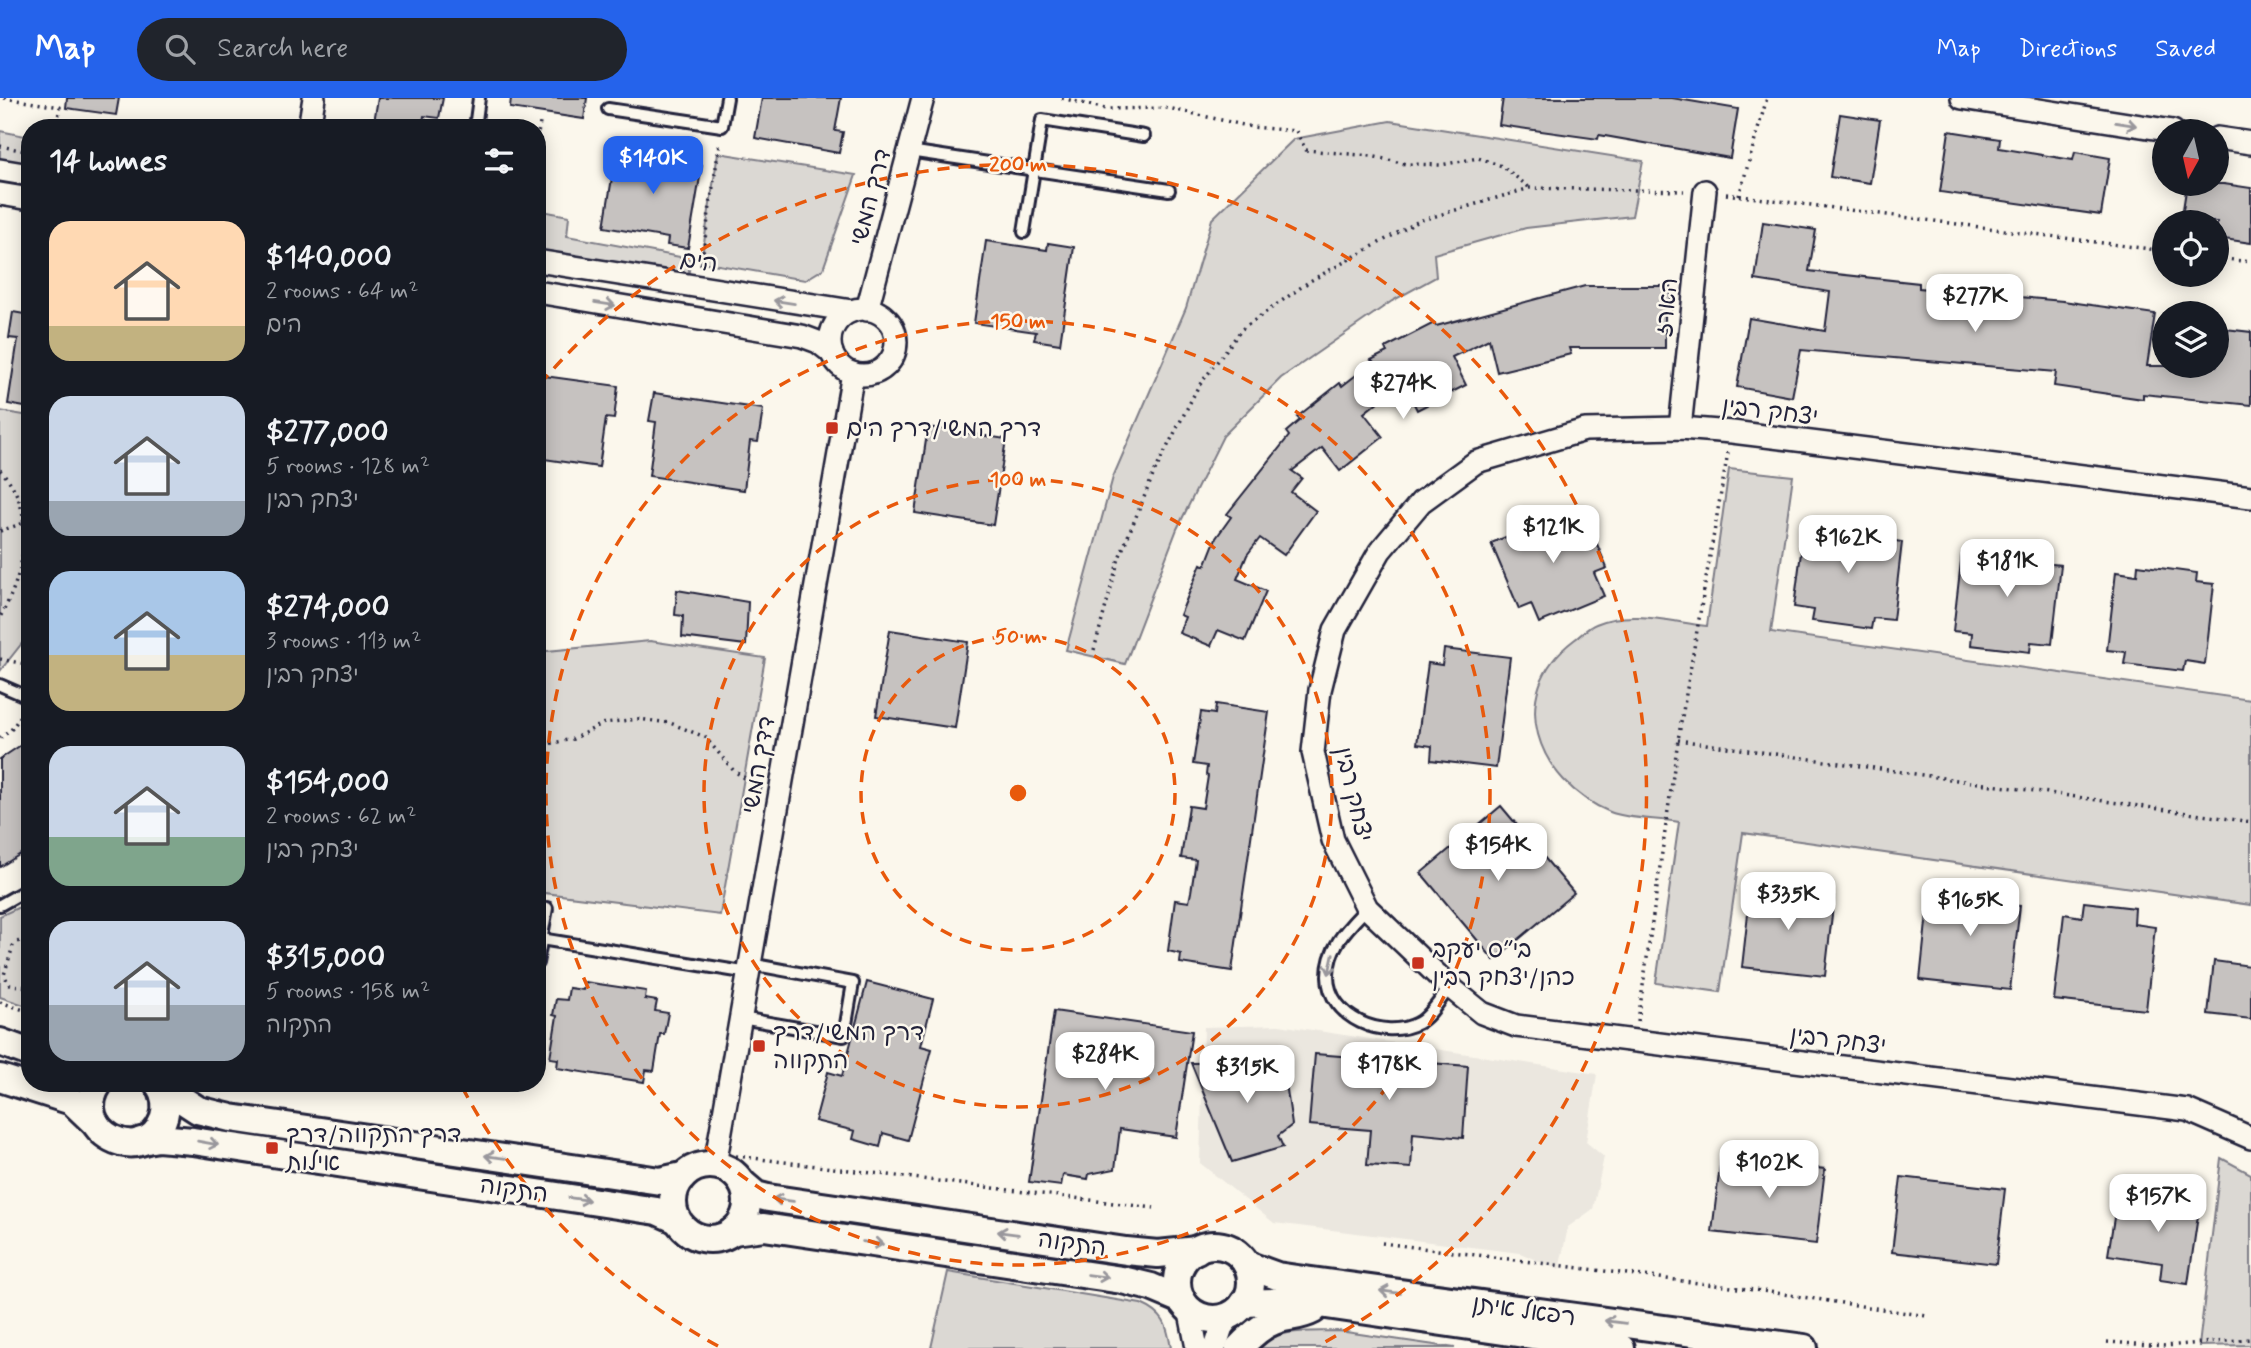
<!DOCTYPE html>
<html lang="en">
<head>
<meta charset="utf-8">
<style>
	:root { --surface:#171b24; --page:#20242c; --text:#f1f3f6; --muted:#9ea1a6; --accent:#2563eb }
	body { margin:0; font-family:Mynerve,"Playpen Sans Hebrew",sans-serif; background:var(--page); color:var(--text); height:100vh; display:flex; flex-direction:column; font-size:26px; white-space:nowrap }
	* { box-sizing:border-box; margin:0 }
	p { font-size:23px; color:var(--muted) }
	.icon { flex:none; width:38px; height:38px; fill:none; stroke:currentColor; stroke-width:2; stroke-linecap:round; stroke-linejoin:round }
	.map { position:relative; flex:1; overflow:hidden }
	.sheet { position:absolute; left:21px; top:21px; width:525px; height:973px; display:flex; flex-direction:column; background:var(--surface); border-radius:28px; box-shadow:0 4px 18px #0003 }
	.sheet>* { flex:none }
	.needle { width:46px; rotate:188deg }
	.buttons { position:absolute; left:2152px; top:21px; display:grid; gap:14px }
	.buttons a { display:grid; place-items:center; width:77px; height:77px; border-radius:50%; background:var(--surface); box-shadow:0 4px 18px #0003; font-size:35px }
	.price { position:absolute; translate:-50% -60px; padding:0 16px; border-radius:14px; background:#fff; color:#222; font-size:23px; line-height:46px; filter:drop-shadow(0 2px 4px #0008) }
	.price::after { content:''; position:absolute; left:50%; top:42px; width:21px; height:16px; margin-left:-10px; background:inherit; clip-path:polygon(0 0,100% 0,50% 100%) }
	.price.current { background:var(--accent); color:#fff }
	ul { padding:0; list-style:none }
	li { display:flex; align-items:center; gap:21px; height:175px; padding:0 28px }
	li span { display:grid; place-items:center; flex:none; width:196px; height:140px; border-radius:21px; color:#555 }
	li>.icon { margin-inline-start:auto }
	span .icon { width:84px; height:84px; fill:#fffc; stroke-width:1 }
	li b { font-size:30px }
	h2 { display:flex; justify-content:space-between; align-items:center; height:84px; padding:0 28px; font-size:30px }
	header { display:flex; align-items:center; gap:42px; box-sizing:border-box; height:98px; padding:0 35px; background:var(--accent); color:#fff }
	header strong { font-size:33px }
	nav { display:flex; gap:38px; margin-inline-start:auto; font-size:24px }
	.search { width:490px; height:63px; background:var(--page); display:flex; align-items:center; gap:18px; box-sizing:border-box; padding:0 24px; border-radius:38px; color:var(--muted); font-size:26px }
	.map>svg:first-child { display:block }
	.built { fill:#ebe7df }
	.green { fill:#dbd8d3; stroke:#7e7d87; stroke-width:2 }
	.building { fill:#c6c2c0; stroke:#22223b; stroke-width:2 }
	.lines { fill:none; stroke-linecap:round; stroke-linejoin:round }
	.service-casing { stroke:#22223b; stroke-width:16 }
	.minor-casing { stroke:#22223b; stroke-width:26 }
	.tertiary-casing { stroke:#22223b; stroke-width:32 }
	.path { stroke:#22223b; stroke-width:3.5; stroke-dasharray:2 5; stroke-linecap:butt }
	.service { stroke:#fbf7ec; stroke-width:10 }
	.minor { stroke:#fbf7ec; stroke-width:21 }
	.tertiary { stroke:#fbf7ec; stroke-width:26 }
	.oneway { stroke:#99979c }
	.ring { fill:none; stroke:#e8590c; stroke-width:3.5; stroke-dasharray:12 9 }
	.poi-dot { fill:#c8321e; stroke:#fbf7ec; stroke-width:2.5 }
	.labels { text-anchor:middle; stroke-width:5; stroke-linejoin:round; paint-order:stroke }
	.street-label { font-size:24px; fill:#22223b; stroke:#fbf7ec }
	.poi-label { font-size:24px; fill:#22223b; stroke:#fbf7ec; text-anchor:start }
	.centre { fill:#e8590c; stroke:#fbf7ec; stroke-width:3.5 }
	.ring-label { font-size:21px; text-anchor:middle; font-weight:bold; fill:#e8590c; stroke:#fbf7ec; stroke-width:5; stroke-linejoin:round; paint-order:stroke }
</style>
</head>
<body>
<header>
<strong>Map</strong>
<div class="search"><svg class="icon" aria-label="search" viewBox="0 0 24 24"><circle cx="10" cy="10" r="6"/><path d="M15 15l6 6"/></svg>Search here</div>
<nav><a>Map</a><a>Directions</a><a>Saved</a></nav>
</header>
<div class="map">
<svg width="2251" height="1250" viewBox="0 0 2251 1250">
	<rect width="100%" height="100%" fill="#fbf7ec"/>
	<filter id="ink" filterUnits="userSpaceOnUse"><feTurbulence type="fractalNoise" baseFrequency=".0143" numOctaves="2"/><feDisplacementMap in="SourceGraphic" scale="14" xChannelSelector="R" yChannelSelector="G"/><feConvolveMatrix kernelMatrix="1 2 1 2 8 2 1 2 1" color-interpolation-filters="sRGB"/></filter>
	<g filter="url(#ink)">
		<polygon class="built" points="1279,927 1597,976 1586,1044 1604,1059 1593,1111 1568,1129 1559,1172 1520,1155 1274,1125 1200,1065 1204,929"/>
		<g class="green">
			<polygon points="1390,23 1643,63 1632,118 1526,130 1434,156 1436,179 1392,203 1281,280 1223,338 1177,431 1125,566 1066,552 1113,379 1186,210 1212,121 1294,41"/>
			<polygon points="0,33 30,39 30,70 0,64"/>
			<polygon points="718,55 856,77 823,171 805,182 701,164"/>
			<polygon points="537,112 569,118 567,138 691,161 687,184 537,158"/>
			<polygon points="0,313 30,318 30,535 0,573"/>
			<path d="M1729,371L1793,378L1771,534L2251,602V807L1743,735L1720,894L1656,885L1679,724C1658,720 1630,722 1610,714C1536,683 1504,595 1574,542C1581,537 1588,529 1596,526C1631,511 1671,524 1707,528Z"/>
			<polygon points="650,543 765,560 720,817 537,794 537,554"/>
			<polygon points="30,804 30,909 0,899 0,818"/>
			<polygon points="2221,1060 2251,1076 2251,1247 2199,1248"/>
			<path d="M948,1174L1141,1206C1164,1216 1167,1226 1171,1250H931Z"/>
			<path d="M1339,1233L1455,1250H1258C1279,1229 1312,1234 1339,1233Z"/>
		</g>
		<g class="building">
			<polygon points="67,0 119,0 116,17 66,10"/>
			<polygon points="378,0 443,0 439,20 424,18 422,30 373,30"/>
			<polygon points="511,0 587,0 584,21 510,10"/>
			<polygon points="762,0 841,0 835,33 843,34 839,55 755,40"/>
			<polygon points="1503,0 1672,0 1738,11 1730,60 1599,37 1598,41 1499,27"/>
			<polygon points="1840,16 1880,22 1870,85 1830,79"/>
			<polygon points="1949,33 2000,41 1999,50 2073,62 2075,54 2110,60 2101,117 1940,94"/>
			<polygon points="618,43 640,47 639,57 702,67 688,150 667,147 668,140 604,129"/>
			<polygon points="2187,86 2224,86 2251,90 2251,145 2217,140 2217,124 2181,124"/>
			<polygon points="1763,124 1816,132 1809,173 1919,185 1919,190 2063,203 2155,216 2147,268 2217,268 2217,230 2251,234 2251,307 2143,296 2143,301 2054,288 2056,274 1801,252 1792,299 1737,289 1749,220 1825,233 1830,194 1755,182"/>
			<polygon points="986,143 1047,152 1048,145 1074,149 1060,246 1034,242 1036,234 974,225"/>
			<polygon points="1585,188 1671,188 1671,214 1665,214 1665,250 1569,250 1571,256 1497,274 1489,241 1452,259 1466,287 1417,312 1403,284 1364,315 1383,339 1340,373 1322,350 1292,373 1302,380 1291,394 1316,413 1284,457 1260,440 1247,457 1237,481 1266,493 1245,543 1218,532 1211,548 1179,535 1185,519 1180,517 1201,466 1205,468 1216,440 1231,419 1227,416 1289,338 1286,334 1300,322 1297,319 1340,285 1342,288 1373,264 1371,262 1387,254 1385,250 1434,225 1436,228"/>
			<polygon points="13,214 30,217 30,310 8,306 18,241 9,240"/>
			<polygon points="537,277 618,288 614,321 606,320 599,369 537,360"/>
			<polygon points="654,295 763,311 758,344 750,343 744,392 649,378 656,324 649,323"/>
			<polygon points="928,329 1006,341 993,427 915,415"/>
			<polygon points="1581,408 1607,470 1594,475 1604,498 1539,525 1531,506 1519,511 1491,445"/>
			<polygon points="1826,424 1885,431 1883,441 1902,444 1893,522 1873,520 1871,531 1812,523 1814,512 1794,509 1804,431 1825,434"/>
			<polygon points="1985,448 2043,455 2042,465 2061,467 2052,546 2031,544 2030,554 1971,547 1972,535 1953,533 1962,455 1983,457"/>
			<polygon points="2138,467 2197,475 2196,484 2214,486 2205,566 2185,563 2183,573 2124,566 2126,554 2107,552 2116,474 2137,477"/>
			<polygon points="677,492 748,504 746,547 682,539 683,518 675,517"/>
			<polygon points="890,532 968,544 955,630 876,618"/>
			<polygon points="1444,551 1510,559 1496,670 1431,662 1432,648 1417,646 1428,565 1442,567"/>
			<polygon points="1216,606 1269,614 1232,873 1180,865 1181,856 1168,853 1175,802 1189,804 1191,794 1196,762 1181,760 1189,708 1203,710 1208,678 1206,677 1207,668 1193,666 1201,614 1215,616"/>
			<polygon points="30,641 30,750 0,769 0,661"/>
			<polygon points="1501,708 1574,795 1494,862 1421,775"/>
			<polygon points="1949,784 2001,790 1999,806 2020,808 2010,892 1920,882 1929,796 1947,799"/>
			<polygon points="1751,789 1834,799 1825,878 1742,869"/>
			<polygon points="2084,804 2135,810 2134,826 2155,829 2146,912 2054,902 2064,816 2082,819"/>
			<polygon points="2214,863 2251,868 2251,921 2208,916"/>
			<polygon points="585,884 646,893 645,901 657,903 655,913 668,915 664,936 660,936 654,973 646,972 644,984 557,970 558,961 550,960 557,918 553,917 556,901 567,902 569,890 583,892"/>
			<polygon points="867,884 933,901 921,948 932,951 908,1042 883,1035 880,1049 853,1041 855,1033 815,1023 828,974 842,978"/>
			<polygon points="1054,913 1192,933 1176,1039 1120,1031 1115,1071 1089,1076 1088,1081 1063,1077 1061,1088 1029,1084"/>
			<polygon points="1315,956 1468,968 1463,1040 1413,1035 1411,1070 1367,1067 1370,1032 1309,1027"/>
			<polygon points="1283,964 1292,1027 1278,1038 1283,1049 1232,1064 1191,965"/>
			<polygon points="1721,1059 1825,1071 1816,1146 1712,1134"/>
			<polygon points="1901,1079 2005,1091 1996,1166 1892,1154"/>
			<polygon points="2171,1093 2201,1097 2188,1186 2160,1182 2162,1165 2108,1157 2117,1101 2169,1108"/>
		</g>
		<g class="lines">
			<g class="service-casing">
				<g id="service">
					<polyline points="608,11 722,28 727,0"/>
					<polyline points="475,30 479,0"/>
					<polyline points="909,53 1169,92"/>
					<polyline points="1024,134 1042,22 1144,38"/>
					<polyline points="0,587 30,600"/>
					<polyline points="0,807 30,790"/>
					<path d="M1367,810C1348,830 1328,848 1328,878C1328,920 1384,943 1418,925C1430,919 1441,900 1450,889"/>
					<polyline points="541,841 749,875"/>
					<polyline points="537,865 547,810"/>
					<polyline points="741,920 844,938 853,885 750,866"/>
				</g>
			</g>
			<g class="minor-casing">
				<g id="minor">
					<polyline points="1962,0 2173,33"/>
					<polyline points="309,30 314,0"/>
					<polyline points="2217,40 2251,45"/>
					<polyline points="0,72 30,77"/>
					<polyline points="0,96 30,101"/>
					<polyline points="537,163 852,213"/>
					<polyline points="537,194 802,238 818,244 832,255"/>
					<circle cx="863" cy="244" r="33"/>
					<polyline points="867,212 923,0"/>
					<polyline points="1680,330 1705,93"/>
					<polyline points="2251,399 1732,334 1680,330 1585,332 1476,364 1421,404 1380,453 1335,532 1320,592 1313,654 1333,742 1367,810 1450,889 1482,915 1516,928 2187,1012 2251,1040"/>
					<polyline points="715,1067 853,275"/>
					<polyline points="1189,1210 1197,1250"/>
					<polyline points="1215,1250 1222,1229 1232,1216"/>
				</g>
			</g>
			<g class="tertiary-casing">
				<g id="tertiary">
					<polyline points="0,944 30,955"/>
					<polyline points="0,980 72,1003 96,1026"/>
					<path d="M99,985C66,1033 144,1072 163,1022C168,1009 165,996 158,985"/>
					<polyline points="158,986 198,1012 231,1020 660,1083 683,1078"/>
					<polyline points="141,1043 158,1040 193,1043 657,1113 677,1122"/>
					<circle cx="710" cy="1104" r="37"/>
					<polyline points="743,1086 756,1097 768,1100 1126,1153 1158,1156 1197,1152"/>
					<polyline points="733,1133 764,1129 1122,1182 1151,1189 1182,1202"/>
					<circle cx="1214" cy="1184" r="37"/>
					<polyline points="1247,1167 1277,1178 1297,1181 1804,1250"/>
					<polyline points="1244,1205 1299,1203 1621,1250"/>
					<path d="M1239,1250C1250,1238 1264,1225 1280,1221C1292,1218 1302,1218 1313,1212"/>
				</g>
			</g>
			<g class="path">
				<polyline points="4,0 60,9 56,30"/>
				<polyline points="1062,0 1105,11 1168,10 1252,29 1296,33 1306,52 1371,58 1406,66 1441,67 1478,60 1502,68 1530,90"/>
				<polyline points="537,41 540,25"/>
				<polyline points="0,48 30,54"/>
				<polyline points="1726,96 2165,153"/>
				<polyline points="1739,98 1767,0"/>
				<polyline points="2217,160 2251,164"/>
				<polyline points="701,167 720,43"/>
				<path d="M0,372C39,411 25,476 0,519"/>
				<polyline points="0,433 24,425"/>
				<polyline points="1094,552 1119,460 1154,375 1198,289 1242,231 1310,183 1419,123 1530,90 1684,93"/>
				<polyline points="0,561 30,567"/>
				<polyline points="0,640 11,632 24,613"/>
				<polyline points="1678,642 2251,724"/>
				<polyline points="537,648 573,641 604,625 638,621 670,625 705,639 734,673 762,691"/>
				<polyline points="30,834 13,848 4,877 10,887 30,889"/>
				<polyline points="0,904 30,914"/>
				<polyline points="1638,923 1678,642 1728,354"/>
				<polyline points="736,1058 1154,1110"/>
				<polyline points="1382,1145 1770,1194 1927,1218"/>
				<polyline points="2107,1244 2165,1248 2251,1241"/>
			</g>
			<use href="#service" class="service"/>
			<use href="#minor" class="minor"/>
			<use href="#tertiary" class="tertiary"/>
		</g>
		<defs><path id="oneway-shaft" d="M-6 0H5M1.5-3L5.5 0L1.5 3" fill="none" stroke-width="1.6" stroke-linecap="round" stroke-linejoin="round" transform="scale(1.75)"/></defs>
		<g class="oneway">
			<use href="#oneway-shaft" transform="translate(2126 26) rotate(9)"/>
			<use href="#oneway-shaft" transform="translate(784 204) rotate(-171)"/>
			<use href="#oneway-shaft" transform="translate(605 206) rotate(9)"/>
			<use href="#oneway-shaft" transform="translate(1331 866) rotate(102)"/>
			<use href="#oneway-shaft" transform="translate(208 1045) rotate(10)"/>
			<use href="#oneway-shaft" transform="translate(495 1059) rotate(-172)"/>
			<use href="#oneway-shaft" transform="translate(579 1101) rotate(8)"/>
			<use href="#oneway-shaft" transform="translate(783 1102) rotate(-172)"/>
			<use href="#oneway-shaft" transform="translate(1008 1135) rotate(-172)"/>
			<use href="#oneway-shaft" transform="translate(873 1145) rotate(8)"/>
			<use href="#oneway-shaft" transform="translate(1098 1178) rotate(8)"/>
			<use href="#oneway-shaft" transform="translate(1390 1194) rotate(-172)"/>
			<use href="#oneway-shaft" transform="translate(1615 1224) rotate(-172)"/>
		</g>
	</g>
	<g class="ring">
		<circle cx="1018" cy="695" r="157"/>
		<circle cx="1018" cy="695" r="314"/>
		<circle cx="1018" cy="695" r="472"/>
		<path d="M718 1248A629 629 0 0 1 460 985M540 286A629 629 0 1 1 1318 1248"/>
	</g>
	<g class="poi-dot">
		<rect x="825" y="323" width="14" height="14" rx="3.5"/>
		<rect x="1411" y="858" width="14" height="14" rx="3.5"/>
		<rect x="752" y="941" width="14" height="14" rx="3.5"/>
		<rect x="265" y="1043" width="14" height="14" rx="3.5"/>
	</g>
	<g class="labels">
		<g class="street-label">
			<text transform="translate(870 99) rotate(-75)" y="8">דרך המשי</text>
			<text transform="translate(699 163) rotate(9)" y="8">הים</text>
			<text transform="translate(1666 209) rotate(-84)" y="8">הארז</text>
			<text transform="translate(1770 313) rotate(7)" y="8">יצחק רבין</text>
			<text transform="translate(758 667) rotate(-80)" y="8">דדך המשי</text>
			<text transform="translate(1354 696) rotate(77)" y="8">יצחק רבין</text>
			<text transform="translate(1838 942) rotate(7)" y="8">יצחק רבין</text>
			<text transform="translate(514 1091) rotate(8)" y="8">התקוה</text>
			<text transform="translate(1072 1145) rotate(8)" y="8">התקוה</text>
			<text transform="translate(1524 1212) rotate(8)" y="8">רפאל איתן</text>
		</g>
		<g class="poi-label">
			<text x="846" y="338">דרך המשי/דרך הים</text>
			<text x="1432" y="859">בי״ס יעקב<tspan x="1432" dy="28">כהן/יצחק רבין</tspan></text>
			<text x="773" y="942">דרך המשי/דרך<tspan x="773" dy="28">התקווה</tspan></text>
			<text x="286" y="1044">דרך התקווה/דרך<tspan x="286" dy="28">אילות</tspan></text>
		</g>
	</g>
	<circle cx="1018" cy="695" r="10" class="centre"/>
	<g class="ring-label">
		<text x="1018" y="73">200 m</text>
		<text x="1018" y="230">150 m</text>
		<text x="1018" y="388">100 m</text>
		<text x="1018" y="545">50 m</text>
	</g>
</svg>
<div class="buttons">
<a><svg class="needle" viewBox="-14 -14 28 28"><path d="M0-13l5 13h-10z" fill="#e53935"/><path d="M0 13l5-13h-10z" fill="#9ea1a6"/></svg></a>
<a><svg class="icon" aria-label="locate" viewBox="0 0 24 24"><circle cx="12" cy="12" r="6"/><path d="M12 2v4M12 18v4M2 12h4M18 12h4"/></svg></a>
<a><svg class="icon" aria-label="layers" viewBox="0 0 24 24"><path d="M12 4l9 5-9 5-9-5zM3 14l9 5 9-5"/></svg></a>
</div>
<b class="price current" style="left:653px;top:98px">$140K</b>
<b class="price" style="left:1975px;top:236px">$277K</b>
<b class="price" style="left:1403px;top:323px">$274K</b>
<b class="price" style="left:1553px;top:467px">$121K</b>
<b class="price" style="left:1848px;top:477px">$162K</b>
<b class="price" style="left:2007px;top:501px">$181K</b>
<b class="price" style="left:1498px;top:785px">$154K</b>
<b class="price" style="left:1788px;top:834px">$335K</b>
<b class="price" style="left:1970px;top:840px">$165K</b>
<b class="price" style="left:1105px;top:994px">$284K</b>
<b class="price" style="left:1389px;top:1004px">$178K</b>
<b class="price" style="left:1247px;top:1007px">$315K</b>
<b class="price" style="left:1769px;top:1102px">$102K</b>
<b class="price" style="left:2158px;top:1136px">$157K</b>
<section class="sheet">
<h2>14 homes<svg class="icon" aria-label="filters" viewBox="0 0 24 24"><path d="M4 7h16M4 17h16"/><circle cx="9" cy="7" r="2"/><circle cx="15" cy="17" r="2"/></svg></h2>
<ul>
<li><span style="background:linear-gradient(#ffd9b3 75%,#c2b280 0)"><svg class="icon" aria-label="home" viewBox="0 0 24 24"><path d="M3 11l9-7 9 7M6 9v11h12V9"/></svg></span><div><b>$140,000</b><p>2 rooms · 64 m²</p><p>הים</p></div></li>
<li><span style="background:linear-gradient(#c9d6e8 75%,#9aa5b1 0)"><svg class="icon" aria-label="home" viewBox="0 0 24 24"><path d="M3 11l9-7 9 7M6 9v11h12V9"/></svg></span><div><b>$277,000</b><p>5 rooms · 128 m²</p><p>יצחק רבין</p></div></li>
<li><span style="background:linear-gradient(#a9c7e8 60%,#c2b280 0)"><svg class="icon" aria-label="home" viewBox="0 0 24 24"><path d="M3 11l9-7 9 7M6 9v11h12V9"/></svg></span><div><b>$274,000</b><p>3 rooms · 113 m²</p><p>יצחק רבין</p></div></li>
<li><span style="background:linear-gradient(#c9d6e8 65%,#7fa58c 0)"><svg class="icon" aria-label="home" viewBox="0 0 24 24"><path d="M3 11l9-7 9 7M6 9v11h12V9"/></svg></span><div><b>$154,000</b><p>2 rooms · 62 m²</p><p>יצחק רבין</p></div></li>
<li><span style="background:linear-gradient(#c9d6e8 60%,#9aa5b1 0)"><svg class="icon" aria-label="home" viewBox="0 0 24 24"><path d="M3 11l9-7 9 7M6 9v11h12V9"/></svg></span><div><b>$315,000</b><p>5 rooms · 158 m²</p><p>התקוה</p></div></li>
</ul>
</section>
</div>
</body>
</html>
